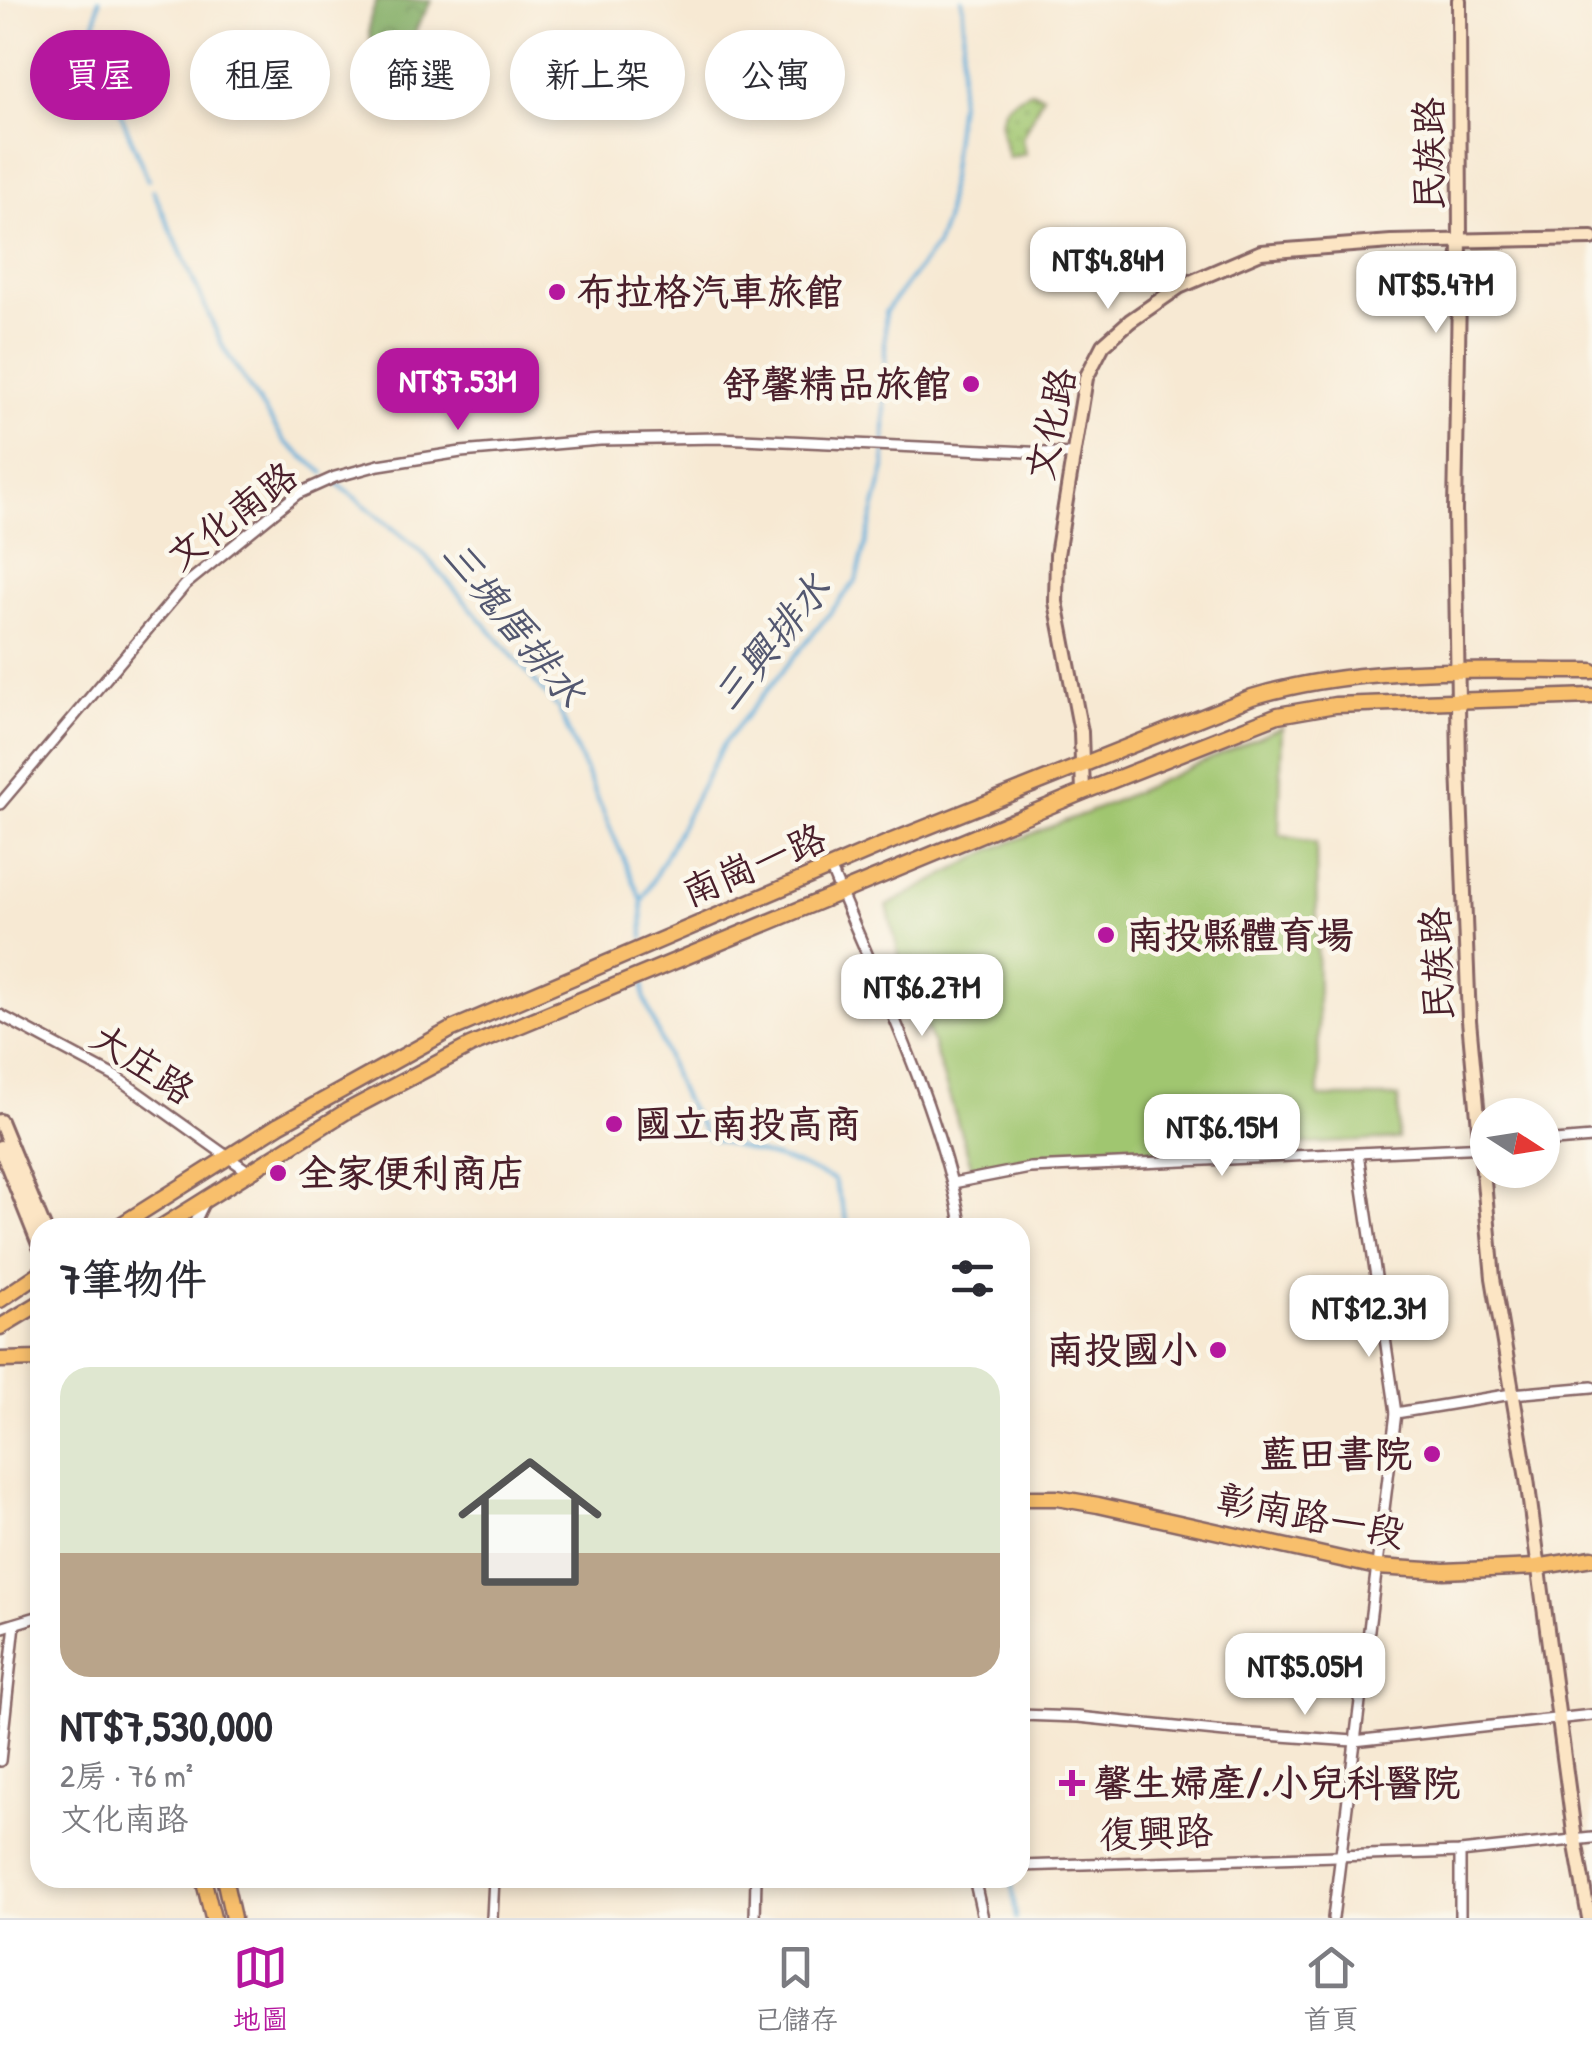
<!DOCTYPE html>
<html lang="zh-TW">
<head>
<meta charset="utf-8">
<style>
	:root { --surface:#fff; --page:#f7f7f7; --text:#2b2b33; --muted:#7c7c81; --line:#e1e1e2; --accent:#b5179e }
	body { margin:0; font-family:"Patrick Hand","LXGW WenKai TC",sans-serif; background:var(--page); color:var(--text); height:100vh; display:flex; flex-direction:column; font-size:38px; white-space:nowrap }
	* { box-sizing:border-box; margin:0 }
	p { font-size:32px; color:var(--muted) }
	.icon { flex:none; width:55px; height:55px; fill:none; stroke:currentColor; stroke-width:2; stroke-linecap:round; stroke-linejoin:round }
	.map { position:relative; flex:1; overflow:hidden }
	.drawer { position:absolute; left:30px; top:1218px; width:1000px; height:670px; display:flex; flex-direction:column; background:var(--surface); border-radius:30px; box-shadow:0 5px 15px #0003 }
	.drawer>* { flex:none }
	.top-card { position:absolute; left:30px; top:30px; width:1000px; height:90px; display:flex; gap:20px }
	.needle { width:65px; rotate:102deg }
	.fabs { position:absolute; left:1470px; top:1098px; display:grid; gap:20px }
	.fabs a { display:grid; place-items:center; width:90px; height:90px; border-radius:50%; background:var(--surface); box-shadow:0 5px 15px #0003; font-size:50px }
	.price { position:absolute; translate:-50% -85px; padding:0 22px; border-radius:20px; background:#fff; color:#222; font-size:32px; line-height:65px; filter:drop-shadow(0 2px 5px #0008) }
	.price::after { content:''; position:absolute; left:50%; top:60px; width:30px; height:22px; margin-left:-15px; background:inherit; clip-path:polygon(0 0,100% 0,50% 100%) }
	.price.active { background:var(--accent); color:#fff }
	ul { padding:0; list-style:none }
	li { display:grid; align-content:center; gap:20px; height:530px; padding:0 30px }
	li span { display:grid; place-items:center; height:310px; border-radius:30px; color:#555 }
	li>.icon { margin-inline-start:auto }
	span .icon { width:180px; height:180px; fill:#fffc; stroke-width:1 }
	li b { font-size:42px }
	h2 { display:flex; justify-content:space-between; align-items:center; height:120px; padding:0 30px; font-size:42px }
	.pill { padding:0 35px; border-radius:45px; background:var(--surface); box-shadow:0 5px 15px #0003; font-size:35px; line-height:90px }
	.pill.active { background:var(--accent); color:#fff }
	.tab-bar { display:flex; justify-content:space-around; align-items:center; height:140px; border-top:2px solid var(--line); background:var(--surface); font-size:28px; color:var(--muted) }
	.tab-bar a { display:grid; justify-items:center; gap:5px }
	.tab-bar .active { color:var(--accent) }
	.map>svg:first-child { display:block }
	.grass { fill:#a0c670; stroke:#75724e; stroke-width:2.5 }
	.forest { fill:url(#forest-crowns); stroke:#656546; stroke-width:2.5 }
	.park { fill:url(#park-dots); stroke:#75724e; stroke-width:2.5 }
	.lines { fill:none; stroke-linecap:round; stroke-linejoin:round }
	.stream { stroke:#60abd8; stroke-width:4 }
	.street-casing { stroke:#876666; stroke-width:14 }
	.secondary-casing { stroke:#876666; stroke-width:18 }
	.primary-casing { stroke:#876666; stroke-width:19 }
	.street { stroke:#fff; stroke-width:9 }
	.secondary { stroke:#fce5c4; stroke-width:12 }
	.primary { stroke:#f8bf6c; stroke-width:14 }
	.poi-dot { fill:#b5179e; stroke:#fbf7ec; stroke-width:4 }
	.labels { text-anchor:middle; stroke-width:9; stroke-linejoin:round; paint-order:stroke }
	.street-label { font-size:38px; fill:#4a1f2b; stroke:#fbf7ec }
	.poi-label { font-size:38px; font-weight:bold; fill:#4a1f2b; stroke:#fbf7ec; text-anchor:start }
	.water-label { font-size:40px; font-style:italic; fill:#535770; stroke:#fbf7ec }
</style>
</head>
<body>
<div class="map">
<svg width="1592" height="1918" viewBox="0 0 1592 1918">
	<defs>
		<pattern id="forest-crowns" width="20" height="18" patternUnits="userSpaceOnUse" patternTransform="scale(2.5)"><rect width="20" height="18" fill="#80ab62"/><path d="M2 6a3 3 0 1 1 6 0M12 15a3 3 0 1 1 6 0" fill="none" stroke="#6b8b51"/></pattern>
		<pattern id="park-dots" width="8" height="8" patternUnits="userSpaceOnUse" patternTransform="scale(2.5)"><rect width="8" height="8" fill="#a0c670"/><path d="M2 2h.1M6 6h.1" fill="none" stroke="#84a05c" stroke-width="1.8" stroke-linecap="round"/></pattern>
	</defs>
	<rect width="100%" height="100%" fill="#fbf7ec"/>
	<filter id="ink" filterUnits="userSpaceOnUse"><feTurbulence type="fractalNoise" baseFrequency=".01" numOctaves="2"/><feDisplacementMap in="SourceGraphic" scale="20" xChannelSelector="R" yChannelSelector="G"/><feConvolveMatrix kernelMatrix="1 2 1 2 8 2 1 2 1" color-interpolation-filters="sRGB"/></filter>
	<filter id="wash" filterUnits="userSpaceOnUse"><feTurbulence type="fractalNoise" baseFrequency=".0048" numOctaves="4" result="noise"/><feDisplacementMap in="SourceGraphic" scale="40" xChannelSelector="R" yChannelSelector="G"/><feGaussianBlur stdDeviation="2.25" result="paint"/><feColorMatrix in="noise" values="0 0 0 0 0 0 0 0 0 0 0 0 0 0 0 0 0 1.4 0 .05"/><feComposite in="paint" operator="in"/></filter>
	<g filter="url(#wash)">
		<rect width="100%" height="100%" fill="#f7e9d3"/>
		<polygon class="grass" points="1282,727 1279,835 1316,843 1319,1097 1399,1097 1398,1139 1009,1161 972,1168 933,1045 901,964 887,906 993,849 1099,808"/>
		<path class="forest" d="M377,0H432L417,27L409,53L406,91L401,102L391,109L381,105L374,98L376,87L384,80C387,45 354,49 377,0Z"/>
		<path class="park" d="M1031,91L1043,95L1022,138L1025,154L1009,158C997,125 993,105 1031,91Z"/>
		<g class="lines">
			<g class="stream">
				<polyline points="99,0 92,43 148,180"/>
				<polyline points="153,190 224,349 285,442 324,473"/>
				<polyline points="338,484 422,552 558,708 642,901 643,938"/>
				<polyline points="642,901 724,743 856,581 885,468 885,312 936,246 945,221 959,101 964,26 962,0"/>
				<polyline points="644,983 644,996 680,1092 708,1138 796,1164 834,1180 849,1228"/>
				<polyline points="1011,1878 1016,1918"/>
			</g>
		</g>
	</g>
	<g filter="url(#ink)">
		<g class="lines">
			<g class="street-casing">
				<g id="street">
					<polyline points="0,804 186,584 297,494 335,477 379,465 461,452 600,440 721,438 1071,454"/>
					<path d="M830,867C878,984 938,1102 962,1228"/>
					<polyline points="0,1015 116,1077 249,1172"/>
					<polyline points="1542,1142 1592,1138"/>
					<polyline points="953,1183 1030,1168 1488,1147"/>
					<polyline points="192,1228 204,1203"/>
					<polyline points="1396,1413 1512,1394 1592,1387"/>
					<polyline points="0,1628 40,1616"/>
					<polyline points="1020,1715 1078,1717 1225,1732 1354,1741 1592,1715"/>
					<polyline points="0,1761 15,1624"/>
					<polyline points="1460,1852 1460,1918"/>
					<polyline points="1020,1866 1460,1852 1592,1838"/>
					<polyline points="974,1878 983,1918"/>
					<polyline points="492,1918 494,1878"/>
					<polyline points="755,1918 756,1878"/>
					<polyline points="1333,1918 1396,1413 1358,1154"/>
				</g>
			</g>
			<g class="secondary-casing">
				<g id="secondary">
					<polyline points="1459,0 1460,242 1455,510 1459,767 1469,1020 1493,1278 1527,1479 1575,1840 1589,1918"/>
					<polyline points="1083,792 1081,732 1056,602 1057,555 1086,378 1103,345 1130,321 1179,287 1261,252 1391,242 1592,238"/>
					<polyline points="0,1121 44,1228"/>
					<polyline points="0,1147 40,1247"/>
				</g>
			</g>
			<g class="primary-casing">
				<g id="primary">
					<path d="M116,1228L279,1125L452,1029L892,841L1252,697C1361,664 1479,671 1592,671"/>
					<polyline points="160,1228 347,1111 470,1046 1083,792 1278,715 1335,705 1592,696"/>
					<polyline points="0,1300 40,1273"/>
					<polyline points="0,1327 40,1303"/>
					<polyline points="0,1360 40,1359"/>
					<polyline points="1020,1498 1057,1498 1098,1505 1377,1567 1444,1571 1536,1567 1592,1558"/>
					<polyline points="203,1878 213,1918"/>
					<polyline points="224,1878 233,1918"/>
				</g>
			</g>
			<use href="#street" class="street"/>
			<use href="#secondary" class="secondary"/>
			<use href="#primary" class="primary"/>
		</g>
	</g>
	<g class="poi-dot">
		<circle cx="557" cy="292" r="10"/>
		<circle cx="971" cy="384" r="10"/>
		<circle cx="1106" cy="935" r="10"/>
		<circle cx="614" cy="1124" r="10"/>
		<circle cx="278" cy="1173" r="10"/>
		<circle cx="1218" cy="1350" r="10"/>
		<circle cx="1432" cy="1454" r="10"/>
		<path d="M1067 1768h10v10h10v10h-10v10h-10v-10h-10v-10h10z"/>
	</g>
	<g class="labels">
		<g class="street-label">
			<text transform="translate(1429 154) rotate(-90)" y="13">民族路</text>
			<text transform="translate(1051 424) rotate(-78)" y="13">文化路</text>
			<text transform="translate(232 516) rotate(-37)" y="13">文化南路</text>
			<text transform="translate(754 865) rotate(-23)" y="13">南崗一路</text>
			<text transform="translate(1437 964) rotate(-92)" y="13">民族路</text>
			<text transform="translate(143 1064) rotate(33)" y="13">大庄路</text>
			<text transform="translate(1311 1516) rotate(11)" y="13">彰南路一段</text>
			<text transform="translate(1156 1833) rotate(-2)" y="13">復興路</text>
		</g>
		<g class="poi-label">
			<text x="577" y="305">布拉格汽車旅館</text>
			<text x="951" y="397" text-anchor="end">舒馨精品旅館</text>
			<text x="1126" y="948">南投縣體育場</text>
			<text x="634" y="1137">國立南投高商</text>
			<text x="298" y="1186">全家便利商店</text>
			<text x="1198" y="1363" text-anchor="end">南投國小</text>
			<text x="1412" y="1467" text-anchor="end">藍田書院</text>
			<text x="1094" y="1796">馨生婦產/.小兒科醫院</text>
		</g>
		<g class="water-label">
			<text transform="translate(514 623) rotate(51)" y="14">三塊厝排水</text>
			<text transform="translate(771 642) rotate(-51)" y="14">三興排水</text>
		</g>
	</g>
</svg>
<div class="fabs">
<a><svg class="needle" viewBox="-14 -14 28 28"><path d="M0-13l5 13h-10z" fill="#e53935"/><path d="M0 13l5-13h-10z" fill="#7c7c81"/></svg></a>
</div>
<b class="price" style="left:1108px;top:312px">NT$4.84M</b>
<b class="price" style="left:1436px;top:336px">NT$5.47M</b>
<b class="price active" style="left:458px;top:433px">NT$7.53M</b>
<b class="price" style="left:922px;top:1039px">NT$6.27M</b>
<b class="price" style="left:1222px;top:1179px">NT$6.15M</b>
<b class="price" style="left:1369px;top:1360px">NT$12.3M</b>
<b class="price" style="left:1305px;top:1718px">NT$5.05M</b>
<div class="top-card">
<a class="pill active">買屋</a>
<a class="pill">租屋</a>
<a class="pill">篩選</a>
<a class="pill">新上架</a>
<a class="pill">公寓</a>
</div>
<section class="drawer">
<h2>7筆物件<svg class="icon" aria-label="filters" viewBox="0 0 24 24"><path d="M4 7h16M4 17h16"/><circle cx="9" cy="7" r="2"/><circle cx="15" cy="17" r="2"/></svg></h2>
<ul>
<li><span style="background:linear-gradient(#dfe7d0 60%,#b9a48a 0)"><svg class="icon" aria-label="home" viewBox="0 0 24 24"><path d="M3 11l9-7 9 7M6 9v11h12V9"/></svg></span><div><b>NT$7,530,000</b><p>2房 · 76 m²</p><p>文化南路</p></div></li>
</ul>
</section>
</div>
<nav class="tab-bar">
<a class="active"><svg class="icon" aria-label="map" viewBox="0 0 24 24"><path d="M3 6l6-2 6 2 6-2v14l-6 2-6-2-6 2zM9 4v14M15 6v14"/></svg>地圖</a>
<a><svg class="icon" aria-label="saved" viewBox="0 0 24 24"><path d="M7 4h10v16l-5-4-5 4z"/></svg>已儲存</a>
<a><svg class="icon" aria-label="home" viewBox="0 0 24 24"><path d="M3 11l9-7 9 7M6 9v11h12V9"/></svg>首頁</a>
</nav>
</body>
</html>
